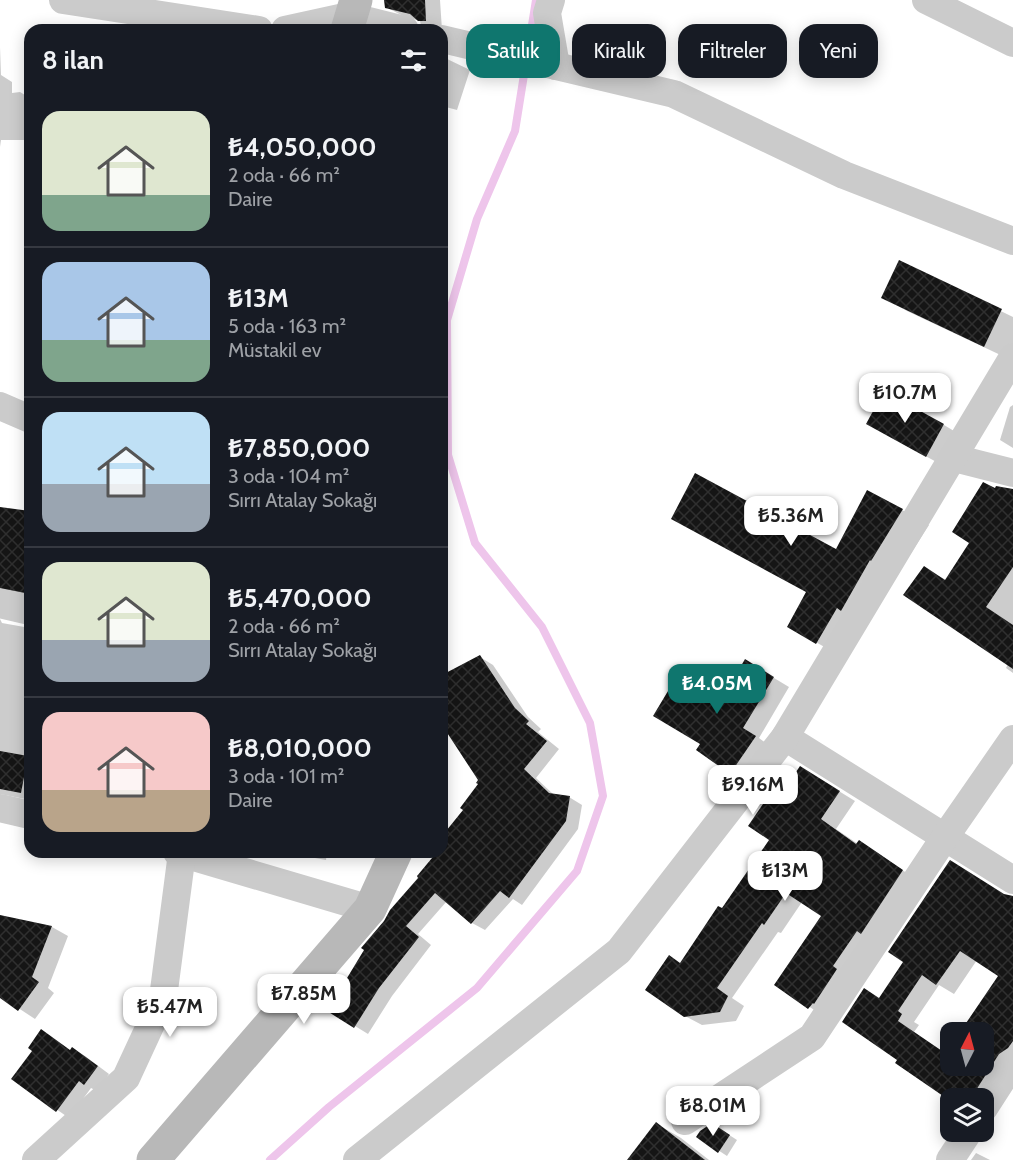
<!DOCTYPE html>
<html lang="tr">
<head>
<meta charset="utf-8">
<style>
	:root { --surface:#171b24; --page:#20242c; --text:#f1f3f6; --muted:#9ea1a6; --line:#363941; --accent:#0f766e }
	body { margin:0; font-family:Cabin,sans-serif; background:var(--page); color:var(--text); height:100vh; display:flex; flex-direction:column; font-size:22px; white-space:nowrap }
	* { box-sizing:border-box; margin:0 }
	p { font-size:20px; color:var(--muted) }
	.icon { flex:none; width:33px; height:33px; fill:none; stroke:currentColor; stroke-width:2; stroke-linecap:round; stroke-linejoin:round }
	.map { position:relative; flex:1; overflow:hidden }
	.panel { position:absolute; left:24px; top:24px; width:424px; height:834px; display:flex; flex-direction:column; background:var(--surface); border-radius:18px; box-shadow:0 3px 15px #0003 }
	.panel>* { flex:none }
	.banner { position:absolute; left:466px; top:24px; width:456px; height:54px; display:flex; gap:12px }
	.needle { width:39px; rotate:6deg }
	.fabs { position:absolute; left:940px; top:1022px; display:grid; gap:12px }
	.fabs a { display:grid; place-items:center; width:54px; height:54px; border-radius:12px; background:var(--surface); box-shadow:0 3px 15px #0003; font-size:30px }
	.price { position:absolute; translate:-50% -51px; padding:0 14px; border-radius:12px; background:#fff; color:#222; font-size:20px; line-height:39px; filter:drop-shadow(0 2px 3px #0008) }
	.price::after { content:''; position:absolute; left:50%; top:36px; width:18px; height:14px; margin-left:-9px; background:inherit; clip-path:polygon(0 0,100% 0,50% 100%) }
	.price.on { background:var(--accent); color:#fff }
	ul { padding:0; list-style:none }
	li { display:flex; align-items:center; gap:18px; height:150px; padding:0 18px }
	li+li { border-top:2px solid var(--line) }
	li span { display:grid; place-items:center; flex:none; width:168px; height:120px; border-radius:18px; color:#555 }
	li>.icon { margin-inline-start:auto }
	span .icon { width:72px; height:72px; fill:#fffc; stroke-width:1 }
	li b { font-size:26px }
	h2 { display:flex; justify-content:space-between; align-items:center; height:72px; padding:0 18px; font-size:26px }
	.pill { padding:0 21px; border-radius:18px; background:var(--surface); box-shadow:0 3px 15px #0003; font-size:21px; line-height:54px }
	.pill.on { background:var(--accent); color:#fff }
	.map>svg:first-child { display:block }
	.shadow { fill:#0003; fill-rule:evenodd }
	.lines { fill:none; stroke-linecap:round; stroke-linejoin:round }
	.stream { stroke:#eec5eb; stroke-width:8 }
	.building { fill:url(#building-cross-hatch); fill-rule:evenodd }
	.minor { stroke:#cbcbcb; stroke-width:28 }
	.secondary { stroke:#b8b8b8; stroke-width:33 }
</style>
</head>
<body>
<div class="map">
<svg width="1013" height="1160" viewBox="0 0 1013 1160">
	<defs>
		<pattern id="building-cross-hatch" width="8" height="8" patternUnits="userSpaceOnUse" patternTransform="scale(1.5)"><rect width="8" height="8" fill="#151515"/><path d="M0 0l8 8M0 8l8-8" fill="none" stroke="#2f2f2f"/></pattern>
	</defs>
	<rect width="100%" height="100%" fill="#fff"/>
	<g class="shadow">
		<polygon points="386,0 440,0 442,30 422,30 420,21 403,16 386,7"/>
		<polygon points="0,47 1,75 12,82 12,93 20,92 30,98 30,140 1,140 0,147"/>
		<polygon points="442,48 443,57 470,70 457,110 442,106"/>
		<polygon points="900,262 1013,317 1013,350 1009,359 907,311 883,297"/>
		<polygon points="1013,405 1013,448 1000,440 1010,407"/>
		<polygon points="944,425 959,434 942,465 883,433"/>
		<polygon points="996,490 1013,490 1013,673 1006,668 1008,664 924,568 946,580 971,542"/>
		<polygon points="0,508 30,517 30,598 0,608"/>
		<polygon points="902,510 929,525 844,658 789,627 808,592 836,551"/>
		<polygon points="442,583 447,594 442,596"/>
		<polygon points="0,619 2,623 30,628 30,800 0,794"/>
		<polygon points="480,657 493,665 528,717 541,729 538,732 559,749 536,778 554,795 569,797 582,805 578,829 522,905 513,899 485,930 472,923 447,901 418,934 431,945 392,996 368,1034 329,1010 439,852 442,852 480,784 480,781 449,732 442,728 442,675"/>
		<polygon points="746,661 789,687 759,738 771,747 747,781 731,772 702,743 721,703"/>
		<polygon points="816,777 855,801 836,829 858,844 875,851 918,881 825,1017 776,985 823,916 802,902 781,933 778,932 732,998 744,1006 736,1021 702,1025 685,1016 681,964 723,910 771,839 783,794"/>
		<polygon points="282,852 327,852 326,860"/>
		<path d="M1007,896L1013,898V1069L984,1098H951V1101L897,1062L899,1059L880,999ZM977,960L1000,976L961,1032H984V1065H951V1047L946,1054L914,1032L919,1025L914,1022L939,985L954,994Z"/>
		<polygon points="0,917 52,927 68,936 48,988 54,993 35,1019 0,996"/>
		<polygon points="42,1031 71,1051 73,1049 85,1056 109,1074 97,1091 91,1088 69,1118 13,1079 34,1051"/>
		<polygon points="657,1124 681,1138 709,1160 629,1160"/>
		<polygon points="720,1129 737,1140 727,1156 698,1137"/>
		<polygon points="976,1153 990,1160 971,1160"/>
	</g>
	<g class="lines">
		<polyline class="stream" points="270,1160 329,1107 477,988 577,871 603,796 590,723 542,627 475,543 448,455 447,320 477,219 515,131 536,0"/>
	</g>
	<g class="building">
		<polygon points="384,0 425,0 426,21 418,21 410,14 385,8"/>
		<polygon points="899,260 1002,309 984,347 881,298"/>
		<polygon points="884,391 944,424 926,457 866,424"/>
		<polygon points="695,473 836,549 867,490 903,509 871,561 870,560 841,611 837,608 816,644 787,627 806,592 671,519"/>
		<polygon points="983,482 995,488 996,486 1013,489 1013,567 986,607 1013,625 1013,669 903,595 924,566 945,580 969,543 952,532"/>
		<polygon points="0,507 30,511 30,594 0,588"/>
		<polygon points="480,655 515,708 529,721 526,724 547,741 524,769 549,793 570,796 566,821 509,898 500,891 471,924 435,893 406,926 419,937 379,988 354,1028 327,1011 364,950 361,948 384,921 390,910 418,878 417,876 437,852 442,852 442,836 463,810 460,808 478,784 476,783 478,780 442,725 442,675"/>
		<polygon points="745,659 774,677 743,728 756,736 730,774 696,750 700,744 653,716 677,676 721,701"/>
		<polygon points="0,751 28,756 21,793 0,789"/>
		<polygon points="800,766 840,791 821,819 856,844 859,840 903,870 861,934 857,931 833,966 837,969 814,1004 813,1003 808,1009 774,985 821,916 786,893 764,925 762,923 717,988 728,996 720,1012 684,1017 645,990 669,955 680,963 718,906 722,908 769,840 748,826 774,788 782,793"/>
		<path d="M950,860L1004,894L1013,896V1041L1008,1048L999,1054L971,1098H946L895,1063L897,1060L842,1022L864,988L879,998L903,962L888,952ZM960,951L998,976L960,1032H984V1065H951V1044L945,1053L898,1021L902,1014L898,1011L922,975L936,985Z"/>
		<polygon points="0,915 52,926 32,977 39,982 18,1011 0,998"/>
		<polygon points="41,1029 70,1050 72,1047 98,1066 84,1085 79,1081 56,1112 11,1079 32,1051 28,1048"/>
		<polygon points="656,1122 705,1160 627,1160"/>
		<polygon points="712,1123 730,1135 718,1153 696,1137 700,1131"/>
	</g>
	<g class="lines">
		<g class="minor">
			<polyline points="63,0 259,30"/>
			<polyline points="551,0 547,13 556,66"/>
			<polyline points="926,0 1013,43"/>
			<polyline points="285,30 349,16 405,30"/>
			<polyline points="442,39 674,94 844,175 1013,241"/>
			<polyline points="0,406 30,419"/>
			<polyline points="954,458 1013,473"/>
			<polyline points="0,604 30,611"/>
			<polyline points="785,737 1013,880"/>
			<polyline points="0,808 30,815"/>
			<polyline points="177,852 370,909"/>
			<polyline points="984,1108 1013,1063"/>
			<polyline points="685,1121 812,1037 945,837 1013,739"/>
			<polyline points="36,1160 126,1078 163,998 182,853"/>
			<polyline points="357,1160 619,951 785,737 1013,357"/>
			<polyline points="950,1160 969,1131"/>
		</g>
		<g class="secondary">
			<polyline points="347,30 356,0"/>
			<polyline points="153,1160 370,909 396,852"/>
		</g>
	</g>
</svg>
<div class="fabs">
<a><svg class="needle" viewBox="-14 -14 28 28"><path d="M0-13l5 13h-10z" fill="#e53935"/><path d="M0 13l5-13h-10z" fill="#9ea1a6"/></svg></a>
<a><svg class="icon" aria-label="layers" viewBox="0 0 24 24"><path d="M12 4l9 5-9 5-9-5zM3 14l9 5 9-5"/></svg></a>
</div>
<b class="price" style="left:905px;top:424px">₺10.7M</b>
<b class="price" style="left:791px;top:547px">₺5.36M</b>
<b class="price on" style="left:717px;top:715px">₺4.05M</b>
<b class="price" style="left:753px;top:816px">₺9.16M</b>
<b class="price" style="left:785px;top:902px">₺13M</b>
<b class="price" style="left:304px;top:1025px">₺7.85M</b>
<b class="price" style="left:170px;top:1038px">₺5.47M</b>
<b class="price" style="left:713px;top:1137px">₺8.01M</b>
<div class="banner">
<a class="pill on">Satılık</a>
<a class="pill">Kiralık</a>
<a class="pill">Filtreler</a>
<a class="pill">Yeni</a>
</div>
<section class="panel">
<h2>8 ilan<svg class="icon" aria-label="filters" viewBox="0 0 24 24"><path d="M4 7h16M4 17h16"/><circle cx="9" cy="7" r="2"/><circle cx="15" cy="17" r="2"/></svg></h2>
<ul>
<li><span style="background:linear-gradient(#dfe7d0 70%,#7fa58c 0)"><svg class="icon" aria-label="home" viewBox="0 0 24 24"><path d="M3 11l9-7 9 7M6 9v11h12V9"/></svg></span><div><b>₺4,050,000</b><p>2 oda · 66 m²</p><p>Daire</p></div></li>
<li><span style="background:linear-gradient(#a9c7e8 65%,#7fa58c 0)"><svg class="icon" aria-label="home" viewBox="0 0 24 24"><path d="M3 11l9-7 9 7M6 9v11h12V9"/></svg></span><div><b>₺13M</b><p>5 oda · 163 m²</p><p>Müstakil ev</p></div></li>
<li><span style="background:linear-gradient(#bfe0f5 60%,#9aa5b1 0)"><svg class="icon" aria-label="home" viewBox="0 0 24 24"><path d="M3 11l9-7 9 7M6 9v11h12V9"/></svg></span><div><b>₺7,850,000</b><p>3 oda · 104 m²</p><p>Sırrı Atalay Sokağı</p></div></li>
<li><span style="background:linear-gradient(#dfe7d0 65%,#9aa5b1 0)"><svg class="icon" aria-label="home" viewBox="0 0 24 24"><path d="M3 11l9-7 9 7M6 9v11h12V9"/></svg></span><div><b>₺5,470,000</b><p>2 oda · 66 m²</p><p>Sırrı Atalay Sokağı</p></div></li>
<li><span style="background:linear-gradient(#f6c9c9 65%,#b9a48a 0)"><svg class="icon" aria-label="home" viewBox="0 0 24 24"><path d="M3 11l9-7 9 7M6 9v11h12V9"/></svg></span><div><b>₺8,010,000</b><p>3 oda · 101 m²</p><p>Daire</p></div></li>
</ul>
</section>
</div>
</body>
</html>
